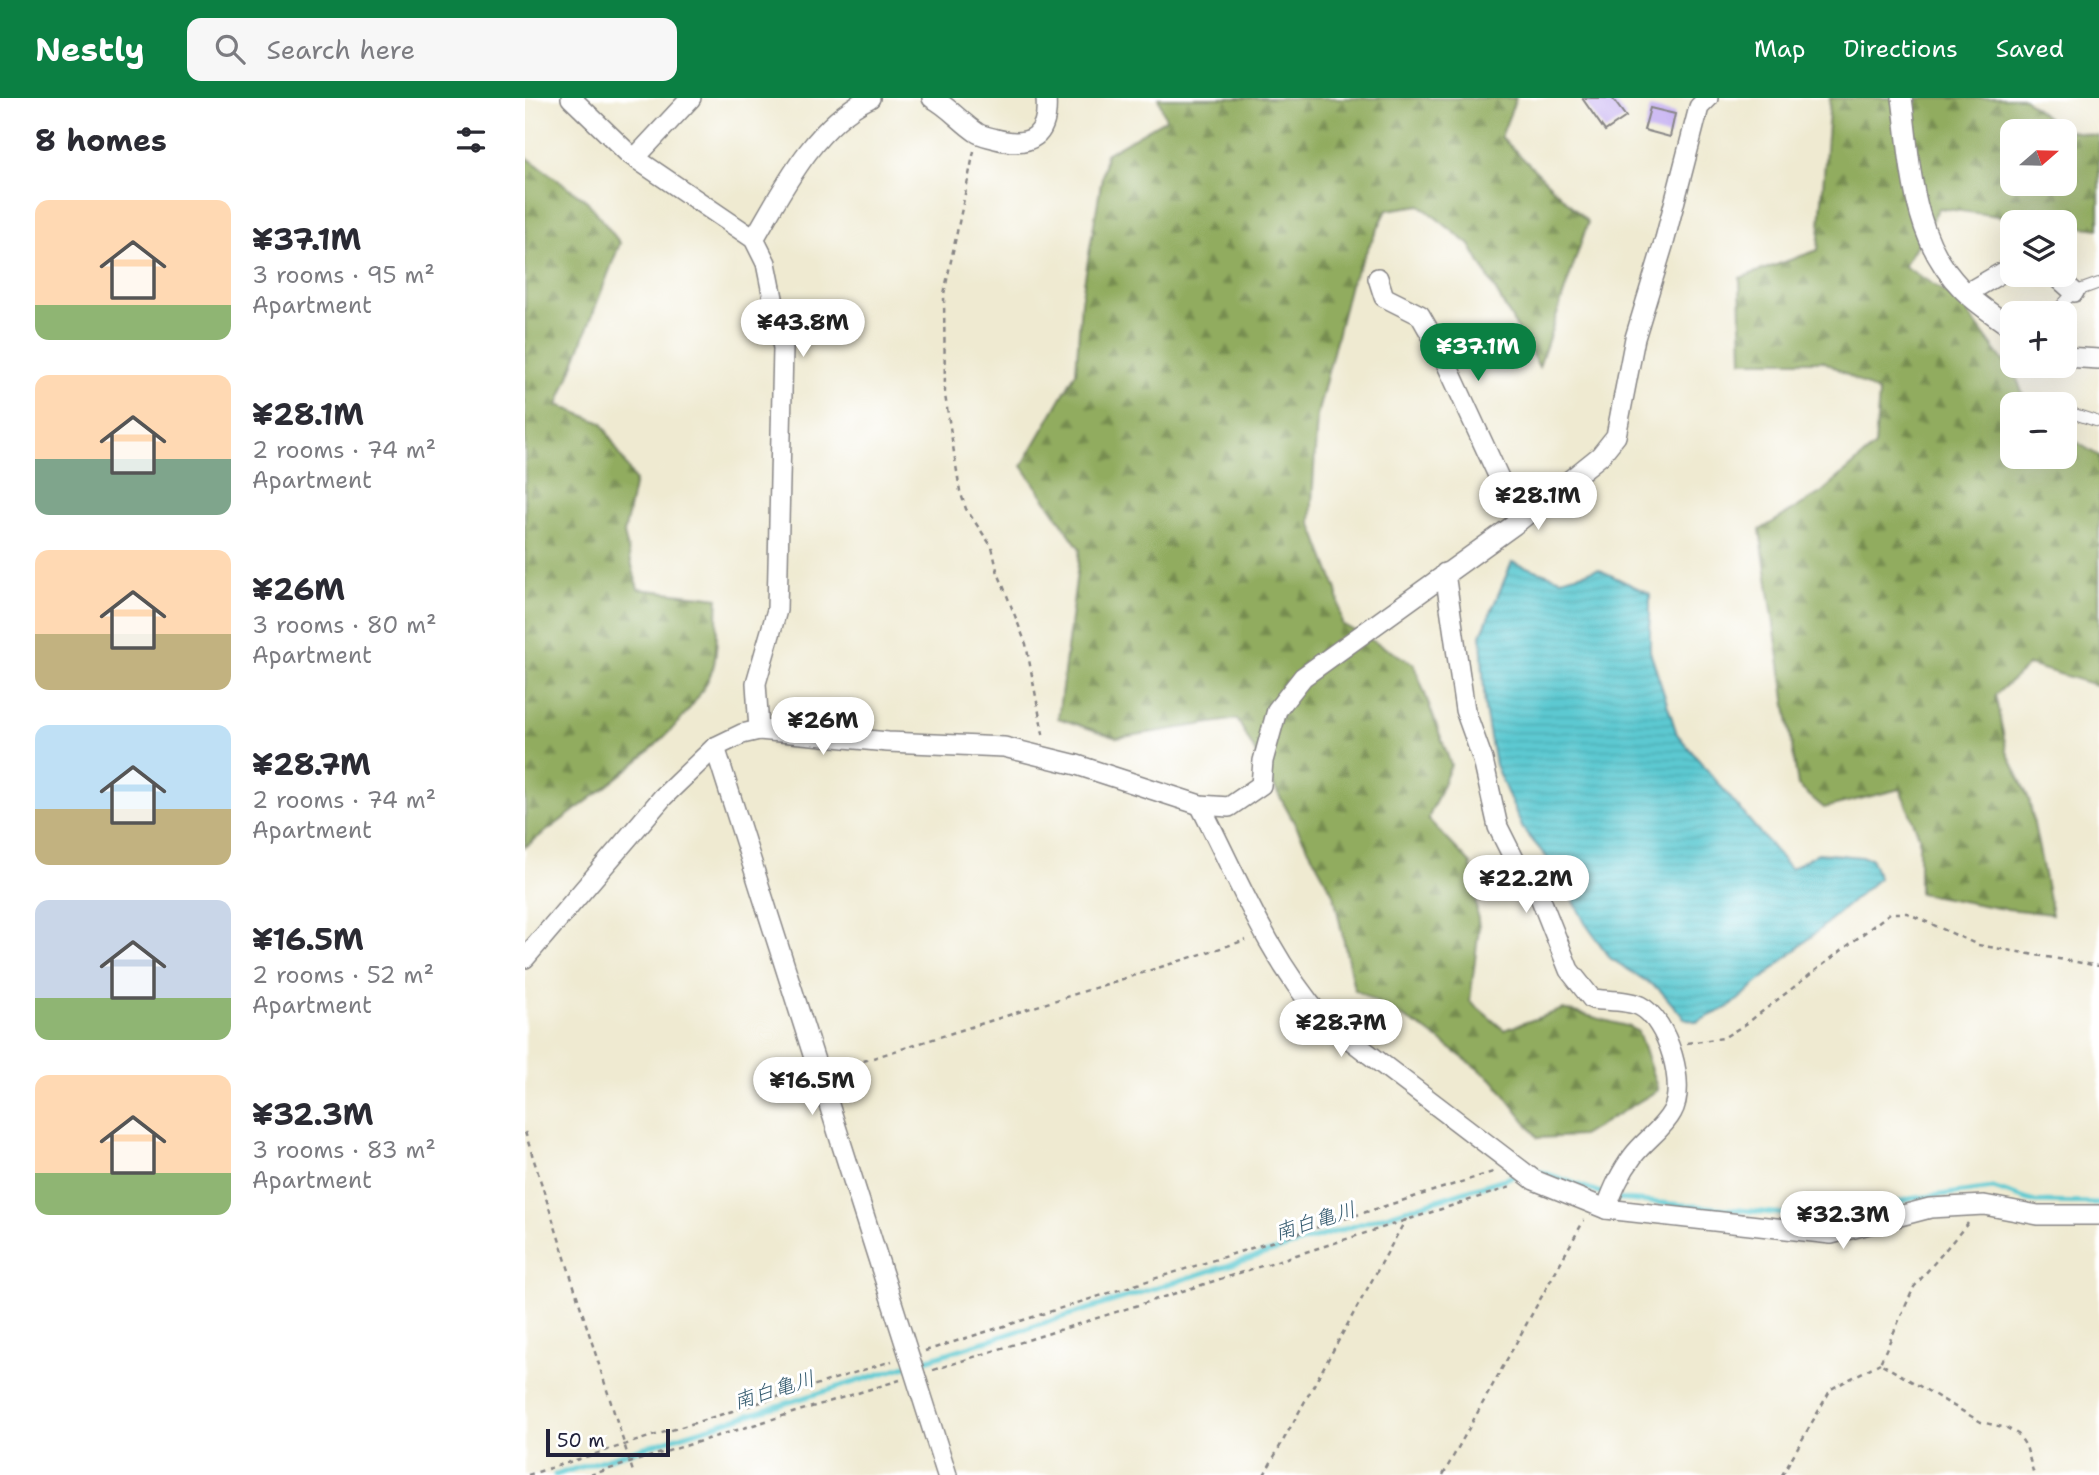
<!DOCTYPE html>
<html lang="en">
<head>
<meta charset="utf-8">
<style>
	:root { --surface:#fff; --page:#f7f7f7; --text:#2b2b33; --muted:#7c7c81; --accent:#0b8043 }
	body { margin:0; font-family:"Shantell Sans","Klee One",sans-serif; background:var(--page); color:var(--text); height:100vh; display:flex; flex-direction:column; font-size:26px; white-space:nowrap }
	* { box-sizing:border-box; margin:0 }
	p { font-size:23px; color:var(--muted) }
	.icon { flex:none; width:38px; height:38px; fill:none; stroke:currentColor; stroke-width:2; stroke-linecap:round; stroke-linejoin:round }
	.map { position:relative; flex:1; overflow:hidden }
	.panel { display:flex; flex-direction:column; background:var(--surface); width:525px }
	.panel>* { flex:none }
	.needle { width:46px; rotate:70deg }
	.tools { position:absolute; left:1475px; top:21px; display:grid; gap:14px }
	.tools a { display:grid; place-items:center; width:77px; height:77px; border-radius:14px; background:var(--surface); box-shadow:0 7px 28px #0002; font-size:35px }
	.scale { position:absolute; left:21px; bottom:18px; width:124px; box-sizing:border-box; padding-left:7px; border:4px solid #22223b; border-top:0; font-size:19px; line-height:24px; white-space:nowrap; color:#22223b; -webkit-text-stroke:5px #fff; paint-order:stroke }
	.price { position:absolute; translate:-50% -60px; padding:0 16px; border-radius:24px; background:#fff; color:#222; font-size:23px; line-height:46px; filter:drop-shadow(0 2px 4px #0008) }
	.price::after { content:''; position:absolute; left:50%; top:42px; width:21px; height:16px; margin-left:-10px; background:inherit; clip-path:polygon(0 0,100% 0,50% 100%) }
	.price.on { background:var(--accent); color:#fff }
	ul { padding:0; list-style:none }
	li { display:flex; align-items:center; gap:21px; height:175px; padding:0 35px }
	li span { display:grid; place-items:center; flex:none; width:196px; height:140px; border-radius:14px; color:#555 }
	li>.icon { margin-inline-start:auto }
	span .icon { width:84px; height:84px; fill:#fffc; stroke-width:1 }
	li b { font-size:30px }
	h2 { display:flex; justify-content:space-between; align-items:center; height:84px; padding:0 35px; font-size:30px }
	header { display:flex; align-items:center; gap:42px; box-sizing:border-box; height:98px; padding:0 35px; background:var(--accent); color:#fff }
	header strong { font-size:33px }
	nav { display:flex; gap:38px; margin-inline-start:auto; font-size:24px }
	.search { width:490px; height:63px; background:var(--page); display:flex; align-items:center; gap:18px; box-sizing:border-box; padding:0 24px; border-radius:14px; color:var(--muted); font-size:26px }
	main { display:flex; flex:1; min-height:0 }
	.map>svg:first-child { display:block }
	.forest { fill:url(#forest-firs); stroke:#5a674d; stroke-width:2; fill-rule:evenodd }
	.water { fill:url(#water-rules); stroke:#3f7686; stroke-width:2 }
	.lines { fill:none; stroke-linecap:round; stroke-linejoin:round }
	.stream { stroke:#5cc9d1; stroke-width:5 }
	.building { fill:#bda5ef }
	.service-casing { stroke:#888686; stroke-width:12 }
	.minor-casing { stroke:#888686; stroke-width:22 }
	.path { stroke:#888686; stroke-width:2.5; stroke-dasharray:5 5; stroke-linecap:butt }
	.service { stroke:#fff; stroke-width:10 }
	.minor { stroke:#fff; stroke-width:19 }
	.labels { text-anchor:middle; stroke-width:6; stroke-linejoin:round; paint-order:stroke }
	.water-label { font-size:21px; font-style:italic; fill:#365c70; stroke:#fff }
</style>
</head>
<body>
<header>
<strong>Nestly</strong>
<div class="search"><svg class="icon" aria-label="search" viewBox="0 0 24 24"><circle cx="10" cy="10" r="6"/><path d="M15 15l6 6"/></svg>Search here</div>
<nav><a>Map</a><a>Directions</a><a>Saved</a></nav>
</header>
<main>
<section class="panel">
<h2>8 homes<svg class="icon" aria-label="filters" viewBox="0 0 24 24"><path d="M4 7h16M4 17h16"/><circle cx="9" cy="7" r="2"/><circle cx="15" cy="17" r="2"/></svg></h2>
<ul>
<li><span style="background:linear-gradient(#ffd9b3 75%,#8fb573 0)"><svg class="icon" aria-label="home" viewBox="0 0 24 24"><path d="M3 11l9-7 9 7M6 9v11h12V9"/></svg></span><div><b>¥37.1M</b><p>3 rooms · 95 m²</p><p>Apartment</p></div></li>
<li><span style="background:linear-gradient(#ffd9b3 60%,#7fa58c 0)"><svg class="icon" aria-label="home" viewBox="0 0 24 24"><path d="M3 11l9-7 9 7M6 9v11h12V9"/></svg></span><div><b>¥28.1M</b><p>2 rooms · 74 m²</p><p>Apartment</p></div></li>
<li><span style="background:linear-gradient(#ffd9b3 60%,#c2b280 0)"><svg class="icon" aria-label="home" viewBox="0 0 24 24"><path d="M3 11l9-7 9 7M6 9v11h12V9"/></svg></span><div><b>¥26M</b><p>3 rooms · 80 m²</p><p>Apartment</p></div></li>
<li><span style="background:linear-gradient(#bfe0f5 60%,#c2b280 0)"><svg class="icon" aria-label="home" viewBox="0 0 24 24"><path d="M3 11l9-7 9 7M6 9v11h12V9"/></svg></span><div><b>¥28.7M</b><p>2 rooms · 74 m²</p><p>Apartment</p></div></li>
<li><span style="background:linear-gradient(#c9d6e8 70%,#8fb573 0)"><svg class="icon" aria-label="home" viewBox="0 0 24 24"><path d="M3 11l9-7 9 7M6 9v11h12V9"/></svg></span><div><b>¥16.5M</b><p>2 rooms · 52 m²</p><p>Apartment</p></div></li>
<li><span style="background:linear-gradient(#ffd9b3 70%,#8fb573 0)"><svg class="icon" aria-label="home" viewBox="0 0 24 24"><path d="M3 11l9-7 9 7M6 9v11h12V9"/></svg></span><div><b>¥32.3M</b><p>3 rooms · 83 m²</p><p>Apartment</p></div></li>
</ul>
</section>
<div class="map">
<svg width="1574" height="1377" viewBox="0 0 1574 1377">
	<defs>
		<pattern id="forest-firs" width="22" height="20" patternUnits="userSpaceOnUse" patternTransform="scale(1.75)"><rect width="22" height="20" fill="#91ac5f"/><path d="M5 1l3.5 6h-7zM16 11l3.5 6h-7z" fill="#768c50"/></pattern>
		<pattern id="water-rules" width="6" height="5" patternUnits="userSpaceOnUse" patternTransform="scale(1.75)"><rect width="6" height="5" fill="#5cc9d1"/><path d="M0 2.5h6" fill="none" stroke="#50acb4"/></pattern>
	</defs>
	<rect width="100%" height="100%" fill="#fff"/>
	<filter id="ink" filterUnits="userSpaceOnUse"><feTurbulence type="fractalNoise" baseFrequency=".0143" numOctaves="2"/><feDisplacementMap in="SourceGraphic" scale="14" xChannelSelector="R" yChannelSelector="G"/><feConvolveMatrix kernelMatrix="1 2 1 2 8 2 1 2 1" color-interpolation-filters="sRGB"/></filter>
	<filter id="wash" filterUnits="userSpaceOnUse"><feTurbulence type="fractalNoise" baseFrequency=".00686" numOctaves="4" result="noise"/><feDisplacementMap in="SourceGraphic" scale="28" xChannelSelector="R" yChannelSelector="G"/><feGaussianBlur stdDeviation="1.57" result="paint"/><feColorMatrix in="noise" values="0 0 0 0 0 0 0 0 0 0 0 0 0 0 0 0 0 1.4 0 .05"/><feComposite in="paint" operator="in"/></filter>
	<g filter="url(#wash)">
		<rect width="100%" height="100%" fill="#efead1"/>
		<g class="forest">
			<polygon points="633,0 991,0 976,39 1063,124 1014,269 945,147 895,107 862,112 825,186 792,318 786,424 812,492 817,526 889,566 926,667 903,721 946,766 954,830 945,903 979,932 1038,911 1105,929 1113,934 1133,992 1057,1038 1013,1040 969,983 902,933 829,891 809,797 712,621 592,640 533,620 555,451 497,368 551,274 556,203 581,56 641,21"/>
			<path d="M1305,0H1499L1536,31L1574,38V131L1540,127V124H1517L1414,110L1379,168L1434,203L1493,283L1501,306H1488V359H1540V337L1574,358V588L1504,567L1470,597L1482,654L1504,701L1527,816L1473,810L1394,795V738L1375,691L1299,710L1273,688L1235,432L1297,394L1350,348L1354,295L1298,263H1217L1215,180L1293,152ZM1488,33H1540V86H1488Z"/>
			<path d="M0,58L62,103L95,145L33,307L77,325L110,383L99,436L113,491L193,500C191,521 194,550 188,570C165,637 56,706 0,749Z"/>
		</g>
		<polygon class="water" points="987,464 1036,481 1073,471 1125,496 1125,553 1152,636 1265,771 1293,755 1346,760 1354,780 1206,908 1172,924 1159,920 1135,892 1085,860 1060,825 1034,774 998,731 970,667 960,612 956,537"/>
		<g class="lines">
			<g class="stream">
				<polyline points="1005,1073 1009,1071 1082,1097"/>
				<polyline points="1091,1101 1316,1121 1384,1101 1468,1090 1510,1104 1574,1105"/>
				<polyline points="391,1265 992,1077"/>
				<polyline points="30,1377 381,1268"/>
			</g>
		</g>
		<g id="blocks">
			<g class="building">
				<polygon points="1057,0 1087,0 1101,19 1080,33"/>
				<polygon points="1125,10 1150,16 1145,39 1119,32"/>
			</g>
		</g>
	</g>
	<g filter="url(#ink)">
		<use href="#blocks" fill-opacity="0" stroke="#888686" stroke-width="2"/>
		<g class="lines">
			<g class="service-casing">
				<g id="service">
					<polyline points="1529,215 1549,194 1574,185"/>
					<polyline points="1540,313 1574,324"/>
				</g>
			</g>
			<g class="minor-casing">
				<g id="minor">
					<polyline points="46,0 104,56 229,141 241,165 258,250 252,512 231,585 234,632"/>
					<path d="M407,0C423,8 436,24 451,34C456,38 465,39 471,41C506,50 524,38 521,0"/>
					<path d="M1377,0C1386,66 1386,140 1437,191C1451,206 1471,218 1488,231"/>
					<polyline points="110,60 166,0"/>
					<path d="M229,141C259,89 290,27 345,0"/>
					<polyline points="1530,177 1549,194"/>
					<polyline points="853,180 859,199 895,217 916,254 994,423"/>
					<polyline points="1442,195 1488,168"/>
					<polyline points="1540,259 1574,261"/>
					<path d="M920,475L940,612L958,662L973,729L990,763L1013,794L1044,872L1067,901C1081,903 1103,902 1115,908C1143,922 1162,988 1147,1014C1138,1031 1119,1043 1108,1058C1095,1075 1088,1092 1081,1111"/>
					<polyline points="190,649 422,1377"/>
					<path d="M675,707C712,779 744,860 798,921L1009,1082L1081,1111L1306,1136L1405,1110L1459,1107L1513,1117H1574"/>
					<polyline points="0,860 138,699 190,649 217,636 234,632 363,644 479,649 552,667 675,707 704,709 736,687 738,663 752,612 778,579 989,427 1075,358 1091,338 1110,240 1140,141 1174,9 1183,0"/>
				</g>
			</g>
			<g class="path">
				<polyline points="449,53 419,196 420,297 435,393 441,411 467,449 472,472 501,546 519,641"/>
				<polyline points="1162,945 1198,940 1221,926 1365,815 1382,815 1453,847 1574,868"/>
				<polyline points="310,972 721,842"/>
				<polyline points="0,1034 109,1377"/>
				<polyline points="1443,1125 1389,1189 1355,1265 1456,1324 1482,1330 1493,1336 1501,1348 1509,1377"/>
				<polyline points="400,1253 968,1074"/>
				<polyline points="408,1272 989,1088"/>
				<polyline points="3,1377 367,1263"/>
				<polyline points="65,1377 375,1282"/>
				<polyline points="739,1377 881,1121"/>
				<polyline points="918,1377 1059,1122"/>
				<polyline points="1257,1377 1306,1291 1355,1265"/>
			</g>
			<use href="#service" class="service"/>
			<use href="#minor" class="minor"/>
		</g>
	</g>
	<g class="labels">
		<g class="water-label">
			<text transform="translate(790 1123) rotate(-17)" y="7">南白亀川</text>
			<text transform="translate(249 1292) rotate(-17)" y="7">南白亀川</text>
		</g>
	</g>
</svg>
<div class="tools">
<a><svg class="needle" viewBox="-14 -14 28 28"><path d="M0-13l5 13h-10z" fill="#e53935"/><path d="M0 13l5-13h-10z" fill="#7c7c81"/></svg></a>
<a><svg class="icon" aria-label="layers" viewBox="0 0 24 24"><path d="M12 4l9 5-9 5-9-5zM3 14l9 5 9-5"/></svg></a>
<a>+</a>
<a>−</a>
</div>
<div class="scale">50 m</div>
<b class="price" style="left:278px;top:261px">¥43.8M</b>
<b class="price on" style="left:953px;top:285px">¥37.1M</b>
<b class="price" style="left:1013px;top:434px">¥28.1M</b>
<b class="price" style="left:298px;top:659px">¥26M</b>
<b class="price" style="left:1001px;top:817px">¥22.2M</b>
<b class="price" style="left:816px;top:961px">¥28.7M</b>
<b class="price" style="left:287px;top:1019px">¥16.5M</b>
<b class="price" style="left:1318px;top:1153px">¥32.3M</b>
</div>
</main>
</body>
</html>
